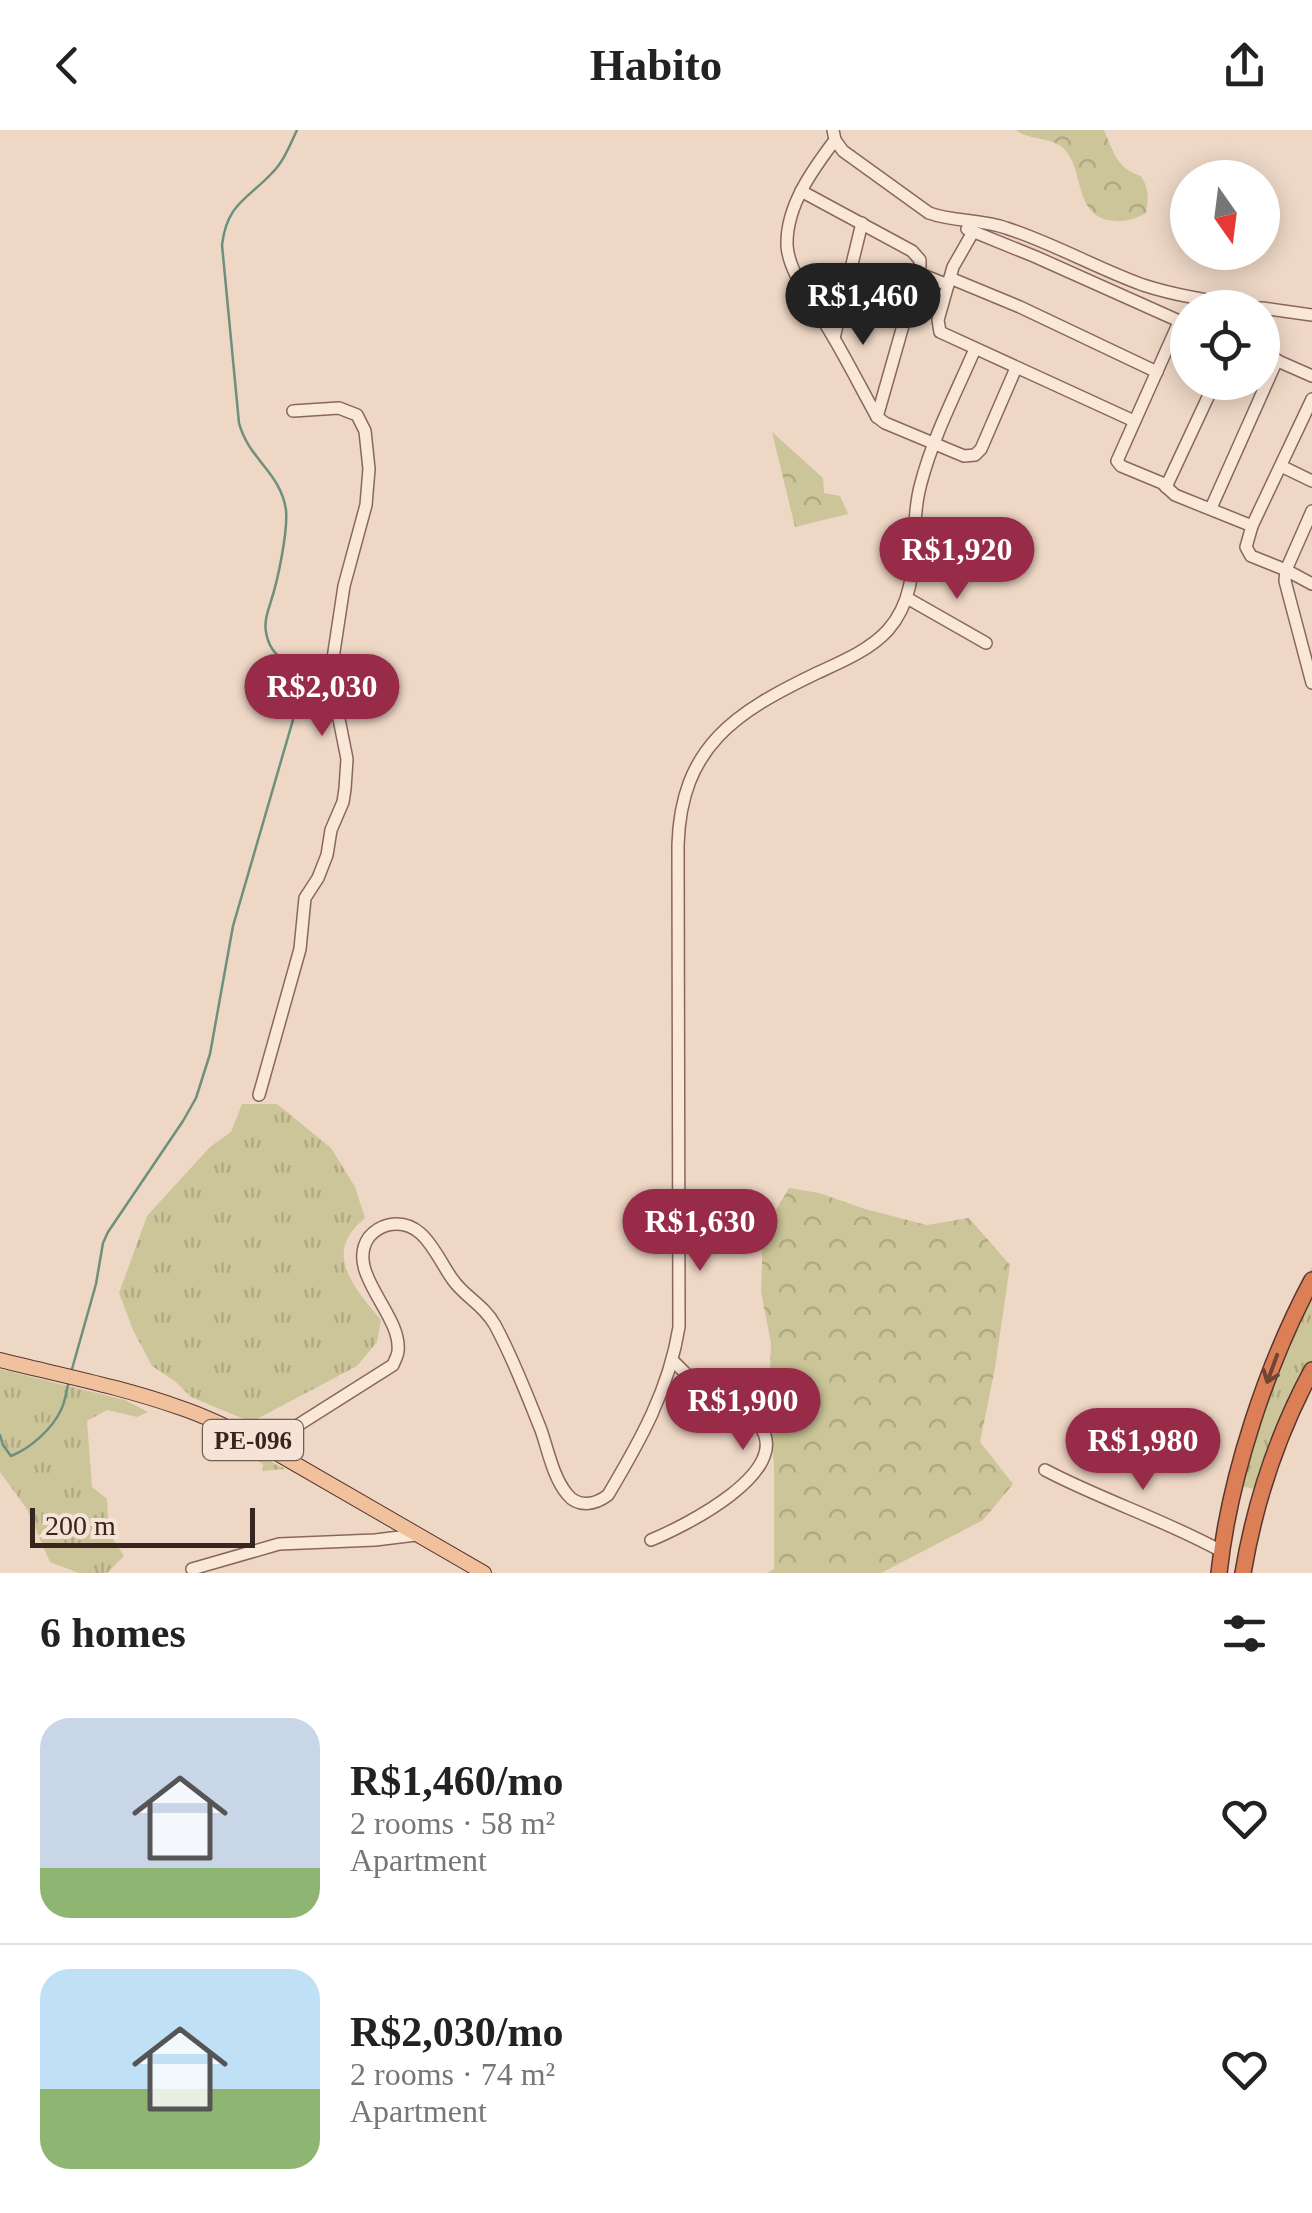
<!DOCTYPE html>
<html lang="en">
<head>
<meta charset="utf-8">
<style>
	:root { --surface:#fff; --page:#f2f2f2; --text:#222; --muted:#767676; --line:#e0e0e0; --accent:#982b48 }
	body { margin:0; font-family:"Times New Roman",serif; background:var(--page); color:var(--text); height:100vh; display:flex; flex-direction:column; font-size:38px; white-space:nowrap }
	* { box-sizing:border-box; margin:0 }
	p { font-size:32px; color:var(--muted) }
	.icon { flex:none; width:55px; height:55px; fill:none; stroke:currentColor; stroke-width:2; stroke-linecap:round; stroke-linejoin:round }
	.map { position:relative; height:1443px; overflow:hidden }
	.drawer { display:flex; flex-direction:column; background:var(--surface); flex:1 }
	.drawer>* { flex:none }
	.needle { width:65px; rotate:166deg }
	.fabs { position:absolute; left:1170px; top:30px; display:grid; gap:20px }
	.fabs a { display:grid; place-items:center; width:110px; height:110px; border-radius:50%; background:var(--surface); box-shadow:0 5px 25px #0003; font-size:50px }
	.scale { position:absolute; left:30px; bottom:25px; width:225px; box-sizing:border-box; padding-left:10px; border:5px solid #39251f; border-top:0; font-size:28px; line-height:35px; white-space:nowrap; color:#39251f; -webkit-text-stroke:8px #f5e3d5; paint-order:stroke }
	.price { position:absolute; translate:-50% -85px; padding:0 22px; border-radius:35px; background:var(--accent); color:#fff; font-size:32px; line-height:65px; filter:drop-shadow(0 2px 5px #0008) }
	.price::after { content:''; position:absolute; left:50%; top:60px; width:30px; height:22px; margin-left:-15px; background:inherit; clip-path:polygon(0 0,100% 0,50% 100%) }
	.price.current { background:#222; color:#fff }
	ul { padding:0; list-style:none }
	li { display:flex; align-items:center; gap:30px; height:250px; padding:0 40px }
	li+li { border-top:2px solid var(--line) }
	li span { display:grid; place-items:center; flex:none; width:280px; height:200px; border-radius:30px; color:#555 }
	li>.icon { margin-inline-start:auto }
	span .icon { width:120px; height:120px; fill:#fffc; stroke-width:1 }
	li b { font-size:42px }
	h2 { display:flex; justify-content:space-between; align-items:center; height:120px; padding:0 40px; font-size:42px }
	header { display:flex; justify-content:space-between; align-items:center; height:130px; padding:0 40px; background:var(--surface); font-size:45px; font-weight:700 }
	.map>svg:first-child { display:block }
	.grass { fill:url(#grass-tufts) }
	.forest { fill:url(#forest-crowns) }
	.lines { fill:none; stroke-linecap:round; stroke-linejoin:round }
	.stream { stroke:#6d907e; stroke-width:2.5 }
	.minor-casing { stroke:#89685b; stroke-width:14 }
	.major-casing { stroke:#57372f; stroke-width:16 }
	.highway-casing { stroke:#57372f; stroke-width:18 }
	.minor { stroke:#f9e7d8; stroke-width:11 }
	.major { stroke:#f1c19d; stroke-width:14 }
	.highway { stroke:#dc7f57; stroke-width:15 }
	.oneway { stroke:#724433 }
	.labels { text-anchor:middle; stroke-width:10; stroke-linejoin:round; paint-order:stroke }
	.shield { fill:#f5e3d5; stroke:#715e56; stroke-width:2.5 }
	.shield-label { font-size:25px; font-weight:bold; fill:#39251f }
</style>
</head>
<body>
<header><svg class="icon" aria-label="back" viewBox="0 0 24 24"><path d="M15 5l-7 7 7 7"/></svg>Habito<svg class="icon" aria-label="share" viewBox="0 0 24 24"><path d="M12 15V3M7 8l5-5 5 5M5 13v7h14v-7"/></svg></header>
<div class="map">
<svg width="1312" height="1443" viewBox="0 0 1312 1443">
	<defs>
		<pattern id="grass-tufts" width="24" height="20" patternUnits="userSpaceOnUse" patternTransform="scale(2.5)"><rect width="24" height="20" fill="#ccc599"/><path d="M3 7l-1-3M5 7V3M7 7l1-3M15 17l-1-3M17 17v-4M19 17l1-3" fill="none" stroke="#b0a983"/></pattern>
		<pattern id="forest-crowns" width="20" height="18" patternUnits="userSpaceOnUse" patternTransform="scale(2.5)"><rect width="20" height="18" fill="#ccc599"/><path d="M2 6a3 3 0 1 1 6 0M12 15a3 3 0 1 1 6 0" fill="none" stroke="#b0a983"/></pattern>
	</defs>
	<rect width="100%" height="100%" fill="#eed7c5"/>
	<g class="grass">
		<path d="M242,974H277L331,1018L355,1057L365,1088C322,1123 353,1156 381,1190L377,1212L357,1236L251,1292L191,1267L176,1252L152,1236L133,1200L119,1163L147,1086L210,1017L231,1002Z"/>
		<polygon points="1312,1137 1312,1231 1280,1288 1260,1339 1254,1359 1228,1353 1246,1295 1288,1182"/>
		<polygon points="0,1239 125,1270 148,1282 137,1287 107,1280 87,1291 92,1357 107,1369 109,1403 124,1426 107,1443 79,1443 50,1432 27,1379 0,1342"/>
		<polygon points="212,1300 285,1339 262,1341 263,1334 229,1316"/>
	</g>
	<g class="forest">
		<path d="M1016,0H1104C1113,21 1117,39 1141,46C1149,59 1149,68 1146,83C1134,90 1121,93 1108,90C1074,82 1084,40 1065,20C1053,6 1029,11 1016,0Z"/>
		<polygon points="772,302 823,348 824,363 840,366 848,384 795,397"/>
		<polygon points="789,1058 819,1063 865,1079 927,1095 969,1088 1010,1135 995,1238 980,1312 1013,1354 983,1390 881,1443 767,1443 774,1439 774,1336 769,1273 771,1213 761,1162 763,1102"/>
	</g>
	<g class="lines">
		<g class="stream">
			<path d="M72,1239L96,1154L103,1113L108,1102L183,991L196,968L210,924L233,796L295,583C297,572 301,556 296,545C286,528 270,527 266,502C264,491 268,481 271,471C278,450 288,401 286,380C281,343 249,330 239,293L222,115C227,73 248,69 272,43C284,31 290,15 297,0"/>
			<path d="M0,1305L3,1315L11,1326C31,1318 52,1299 61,1280C65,1272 66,1263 68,1255"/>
		</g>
		<g class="minor-casing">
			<g id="minor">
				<path d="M833,0L835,10L843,21L929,83C954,92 981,89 1006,98C1053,113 1096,138 1143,155C1180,167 1219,172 1258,178"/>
				<path d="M835,10C813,39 786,76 787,115C788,143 818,180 832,205C848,232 862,260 877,287L885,293L964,326L975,325L981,319L1016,238"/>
				<polyline points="801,61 912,121 920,130 920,136 877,287"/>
				<polyline points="967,99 1036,127 1188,195"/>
				<polyline points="973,102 953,137 938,190 940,202 1134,291"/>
				<polyline points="918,143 948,155"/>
				<polyline points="950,148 1020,177 1157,242"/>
				<polyline points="1262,178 1312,185"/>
				<polyline points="1179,192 1117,331 1121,336 1162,353 1175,365 1252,396"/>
				<polyline points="834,208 862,93"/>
				<polyline points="1262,224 1312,246"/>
				<polyline points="1312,269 1252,396 1246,417 1251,426 1286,440 1312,454"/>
				<polyline points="1281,336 1312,351"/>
				<polyline points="1166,357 1215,252"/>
				<polyline points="1211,378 1277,230"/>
				<polyline points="1312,381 1286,440 1285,451 1312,553"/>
				<polyline points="907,468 986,513"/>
				<polyline points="259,965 300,819 305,768 318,748 327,725 331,700 343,672 345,659 347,629 333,559 332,535 344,456 366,375 369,339 365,301 357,285 339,278 293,281"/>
				<path d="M276,1322L283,1309L295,1297L393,1235C394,1232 398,1225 398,1221C402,1184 344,1142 369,1107C375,1100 380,1097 388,1095C424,1087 436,1127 453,1150C465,1167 484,1175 495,1195C513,1228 527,1265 541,1300C548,1320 553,1347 567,1364C578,1378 595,1375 608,1365C640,1311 669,1260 679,1197L678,715C681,616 736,582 817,543C841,532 870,520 888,500C925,458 907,403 921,353C933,307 956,263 975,219"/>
				<path d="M1045,1340C1102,1370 1165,1390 1221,1421"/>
				<path d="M651,1410C683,1397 796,1341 759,1295C749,1281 728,1276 713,1267C698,1258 686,1243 673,1231"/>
				<polyline points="192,1439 279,1414 375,1410 416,1405"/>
			</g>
		</g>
		<g class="major-casing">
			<path id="major" d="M0,1230C60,1245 122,1257 181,1278C208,1287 234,1300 259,1313L484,1443"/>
		</g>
		<g class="highway-casing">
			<g id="highway">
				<path d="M1219,1443C1229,1348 1267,1234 1312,1150"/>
				<path d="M1243,1443C1255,1372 1278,1303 1312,1240"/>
			</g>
		</g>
		<use href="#minor" class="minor"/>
		<use href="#major" class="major"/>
		<use href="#highway" class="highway"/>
	</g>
	<defs><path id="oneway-shaft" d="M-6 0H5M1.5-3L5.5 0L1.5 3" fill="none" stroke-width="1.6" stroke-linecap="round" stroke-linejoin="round" transform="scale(2.5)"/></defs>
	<use class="oneway" href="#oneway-shaft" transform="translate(1272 1239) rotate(110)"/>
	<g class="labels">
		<rect class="shield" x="203" y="1290" width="100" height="40" rx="8"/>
		<g class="shield-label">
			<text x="253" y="1319">PE-096</text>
		</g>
	</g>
</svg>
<div class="fabs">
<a><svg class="needle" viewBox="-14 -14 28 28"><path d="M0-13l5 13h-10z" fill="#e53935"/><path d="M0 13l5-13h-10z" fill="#767676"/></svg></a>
<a><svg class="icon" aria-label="locate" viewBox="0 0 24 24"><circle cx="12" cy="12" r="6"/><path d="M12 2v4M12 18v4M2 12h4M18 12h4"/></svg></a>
</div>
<div class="scale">200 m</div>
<b class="price current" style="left:863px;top:218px">R$1,460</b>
<b class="price" style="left:957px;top:472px">R$1,920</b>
<b class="price" style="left:322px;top:609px">R$2,030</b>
<b class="price" style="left:700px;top:1144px">R$1,630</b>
<b class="price" style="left:743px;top:1323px">R$1,900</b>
<b class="price" style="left:1143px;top:1363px">R$1,980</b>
</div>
<section class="drawer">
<h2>6 homes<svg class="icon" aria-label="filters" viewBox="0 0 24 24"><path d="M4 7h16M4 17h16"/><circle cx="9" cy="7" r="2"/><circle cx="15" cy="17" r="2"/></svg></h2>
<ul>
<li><span style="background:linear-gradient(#c9d6e8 75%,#8fb573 0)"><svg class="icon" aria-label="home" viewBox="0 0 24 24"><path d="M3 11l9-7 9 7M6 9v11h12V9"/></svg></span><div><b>R$1,460/mo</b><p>2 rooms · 58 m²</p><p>Apartment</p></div><svg class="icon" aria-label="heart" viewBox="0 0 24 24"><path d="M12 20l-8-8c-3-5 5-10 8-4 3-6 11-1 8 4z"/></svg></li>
<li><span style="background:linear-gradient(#bfe0f5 60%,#8fb573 0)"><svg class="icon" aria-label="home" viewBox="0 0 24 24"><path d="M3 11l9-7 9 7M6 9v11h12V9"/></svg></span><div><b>R$2,030/mo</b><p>2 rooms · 74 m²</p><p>Apartment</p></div><svg class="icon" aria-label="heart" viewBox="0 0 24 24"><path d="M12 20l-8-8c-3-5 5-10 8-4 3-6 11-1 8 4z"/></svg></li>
</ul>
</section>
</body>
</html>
